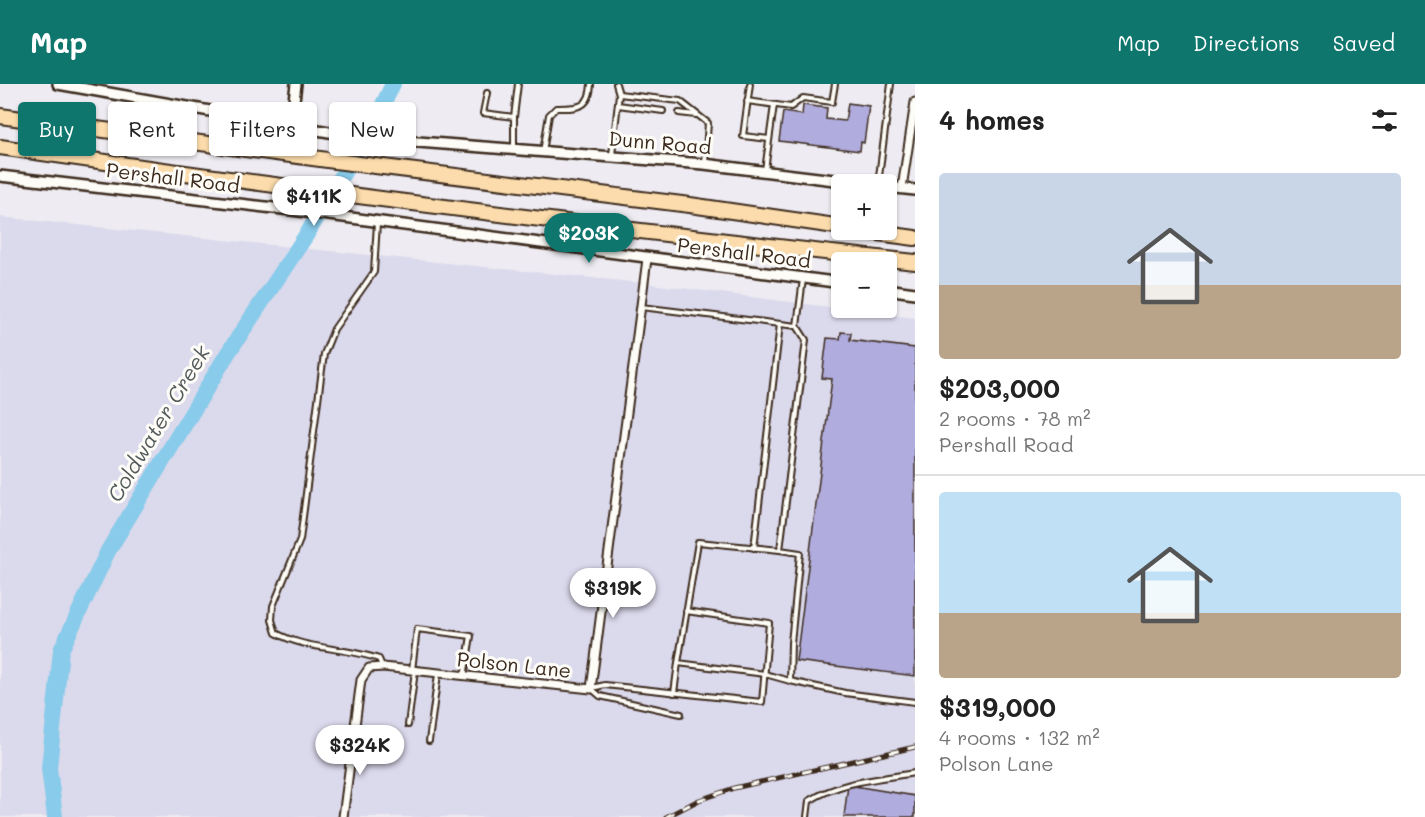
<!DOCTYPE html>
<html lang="en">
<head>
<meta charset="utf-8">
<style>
	:root { --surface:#fff; --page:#f6f6f6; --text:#222; --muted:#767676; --line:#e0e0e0; --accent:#0f766e }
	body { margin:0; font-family:Mali,sans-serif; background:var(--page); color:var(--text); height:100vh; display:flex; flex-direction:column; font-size:22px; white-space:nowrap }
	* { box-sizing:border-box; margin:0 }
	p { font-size:20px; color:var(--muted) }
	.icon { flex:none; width:33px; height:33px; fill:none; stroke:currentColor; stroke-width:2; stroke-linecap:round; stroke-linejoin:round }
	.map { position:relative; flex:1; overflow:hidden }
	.side { display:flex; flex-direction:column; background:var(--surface); width:510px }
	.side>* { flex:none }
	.guide { position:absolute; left:18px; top:18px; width:570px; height:54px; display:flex; gap:12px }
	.fabs { position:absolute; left:831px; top:90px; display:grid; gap:12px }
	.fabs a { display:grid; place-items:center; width:66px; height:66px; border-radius:6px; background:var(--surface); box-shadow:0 2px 4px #0004; font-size:30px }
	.price { position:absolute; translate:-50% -51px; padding:0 14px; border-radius:21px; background:#fff; color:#222; font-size:20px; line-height:39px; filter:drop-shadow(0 2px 3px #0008) }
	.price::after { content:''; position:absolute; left:50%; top:36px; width:18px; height:14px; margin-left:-9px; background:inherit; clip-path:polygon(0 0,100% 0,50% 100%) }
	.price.current { background:var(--accent); color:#fff }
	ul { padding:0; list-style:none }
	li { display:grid; align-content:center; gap:12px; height:318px; padding:0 24px }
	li+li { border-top:2px solid var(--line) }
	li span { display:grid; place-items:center; height:186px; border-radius:6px; color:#555 }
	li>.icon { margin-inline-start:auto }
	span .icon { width:108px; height:108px; fill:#fffc; stroke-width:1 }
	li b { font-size:26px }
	h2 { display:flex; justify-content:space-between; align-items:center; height:72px; padding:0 24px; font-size:26px }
	.chip { padding:0 21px; border-radius:6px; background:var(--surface); box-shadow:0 2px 4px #0004; font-size:21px; line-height:54px }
	.chip.current { background:var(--accent); color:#fff }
	header { display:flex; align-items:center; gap:36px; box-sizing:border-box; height:84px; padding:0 30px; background:var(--accent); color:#fff }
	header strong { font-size:28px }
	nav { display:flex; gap:33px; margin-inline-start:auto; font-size:21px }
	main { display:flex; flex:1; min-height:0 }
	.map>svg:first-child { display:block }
	.built { fill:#dbd9ec }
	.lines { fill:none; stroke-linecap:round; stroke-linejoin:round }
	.river { stroke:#88cbea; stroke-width:16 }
	.building { fill:#b0acdd; stroke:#3b2a1e; stroke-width:1.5 }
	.service-casing { stroke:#3b2a1e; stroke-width:8 }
	.minor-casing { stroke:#3b2a1e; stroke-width:11 }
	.tertiary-casing { stroke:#3b2a1e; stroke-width:14 }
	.motorway-casing { stroke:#3b2a1e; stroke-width:18 }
	.service { stroke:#fdfcf7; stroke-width:4 }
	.minor { stroke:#fdfcf7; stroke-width:7 }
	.tertiary { stroke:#fdfcf7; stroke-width:9 }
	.motorway { stroke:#fcdcac; stroke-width:14 }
	.rail-casing { stroke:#3b2a1e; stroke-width:5 }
	.rail { stroke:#fdfcf7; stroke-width:3; stroke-dasharray:9; stroke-linecap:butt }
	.labels { text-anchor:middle; stroke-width:6; stroke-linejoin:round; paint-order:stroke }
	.street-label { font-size:20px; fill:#3b2a1e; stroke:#fdfcf7 }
	.water-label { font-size:21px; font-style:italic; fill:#525a5b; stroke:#fdfcf7 }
</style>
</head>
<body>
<header>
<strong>Map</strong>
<nav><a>Map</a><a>Directions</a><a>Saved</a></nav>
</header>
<main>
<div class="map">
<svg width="915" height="733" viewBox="0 0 915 733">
	<rect width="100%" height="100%" fill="#eeecf2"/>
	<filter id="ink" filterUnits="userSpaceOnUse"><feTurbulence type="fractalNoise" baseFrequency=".0167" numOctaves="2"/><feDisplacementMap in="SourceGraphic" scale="12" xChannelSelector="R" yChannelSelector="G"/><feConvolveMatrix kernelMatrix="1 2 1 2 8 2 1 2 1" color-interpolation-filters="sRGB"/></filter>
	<g filter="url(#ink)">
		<polygon class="built" points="0,133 651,200 915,234 915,733 0,733"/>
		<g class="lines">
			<polyline class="river" points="55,733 49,684 61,566 108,467 228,269 307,150 377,33 393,0"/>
		</g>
		<g class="building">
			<polygon points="848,19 869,22 864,59 861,58 860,67 779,57 783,28 802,31 803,21 827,24 826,35 845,37"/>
			<polygon points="841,248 851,249 850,256 915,264 915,592 796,577 832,295 822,294 827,254 840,255"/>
			<polygon points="848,701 915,712 915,733 844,733"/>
		</g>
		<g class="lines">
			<g class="service-casing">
				<g id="service">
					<polyline points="750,0 743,52 769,55"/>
					<polyline points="487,9 483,29 514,33"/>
					<polyline points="619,10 680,17 708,39 705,79"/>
					<polyline points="747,17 791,23 803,14 832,18 835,0"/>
					<polyline points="618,21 663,27"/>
					<polyline points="679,29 696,31"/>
					<polyline points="514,66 514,33 518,0"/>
					<path d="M543,68L549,31L556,24C577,24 590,25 591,0"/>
					<polyline points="612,71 619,10 616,0"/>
					<polyline points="765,86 774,21"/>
					<polyline points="878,100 891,0"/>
					<path d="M377,139L374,188L334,245L324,270L300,456L273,522L272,536L276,549C306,566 345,563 379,575L382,582"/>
					<polyline points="803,195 797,242 806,256 780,466 800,469 791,559 790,597 845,609 915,618"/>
					<polyline points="641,223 797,242"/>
					<polyline points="754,464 780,240"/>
					<polyline points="780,466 698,458 678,579 765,590 790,597"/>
					<polyline points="412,586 417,545 471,552 464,593"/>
					<polyline points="592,604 605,601 762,618 769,539 686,527"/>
					<polyline points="592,605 600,612 681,630"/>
					<polyline points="674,609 678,579"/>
					<polyline points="408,641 415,587"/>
					<polyline points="429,657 438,590"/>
					<path d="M807,733L809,717C841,697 878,695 915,689"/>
				</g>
			</g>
			<g class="minor-casing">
				<g id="minor">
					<polyline points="902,104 915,18"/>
					<polyline points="343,733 361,596 369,584 383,583 591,605 647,175"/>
				</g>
			</g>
			<g class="tertiary-casing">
				<g id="tertiary">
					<polyline points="58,0 329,48 392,56 704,80 867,100"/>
					<polyline points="291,41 296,0"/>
					<polyline points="0,92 291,126 842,199"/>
					<polyline points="886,103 915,106"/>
					<polyline points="886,205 915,209"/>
				</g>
			</g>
			<g class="motorway-casing">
				<g id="motorway">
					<polyline points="0,32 335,77 690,121 842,143"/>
					<path d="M0,63C304,107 609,145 915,178"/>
					<polyline points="856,146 915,154"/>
				</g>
			</g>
			<use href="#service" class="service"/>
			<use href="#minor" class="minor"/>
			<use href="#tertiary" class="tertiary"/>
			<use href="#motorway" class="motorway"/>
			<g class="rail-casing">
				<polyline id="rail" points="666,733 699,716 734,704 915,663"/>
			</g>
			<use href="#rail" class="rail"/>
		</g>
	</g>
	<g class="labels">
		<g class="street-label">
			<text transform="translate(660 59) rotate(5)" y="7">Dunn Road</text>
			<text transform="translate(173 94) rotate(7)" y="7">Pershall Road</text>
			<text transform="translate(744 169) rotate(7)" y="7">Pershall Road</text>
			<text transform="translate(514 581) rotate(6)" y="7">Polson Lane</text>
		</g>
		<g class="water-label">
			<text transform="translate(159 340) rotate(-59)" y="7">Coldwater Creek</text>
		</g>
	</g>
</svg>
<div class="fabs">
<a>+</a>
<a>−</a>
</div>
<b class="price" style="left:314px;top:143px">$411K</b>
<b class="price current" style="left:589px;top:180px">$203K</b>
<b class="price" style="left:613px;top:535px">$319K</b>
<b class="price" style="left:360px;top:692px">$324K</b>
<div class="guide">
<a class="chip current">Buy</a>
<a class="chip">Rent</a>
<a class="chip">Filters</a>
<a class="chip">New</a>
</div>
</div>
<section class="side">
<h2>4 homes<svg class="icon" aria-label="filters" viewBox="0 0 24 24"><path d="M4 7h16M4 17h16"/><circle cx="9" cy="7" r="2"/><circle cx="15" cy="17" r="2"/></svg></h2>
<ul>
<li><span style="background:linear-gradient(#c9d6e8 60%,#b9a48a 0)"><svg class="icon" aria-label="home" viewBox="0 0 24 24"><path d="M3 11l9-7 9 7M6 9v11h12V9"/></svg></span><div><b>$203,000</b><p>2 rooms · 78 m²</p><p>Pershall Road</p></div></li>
<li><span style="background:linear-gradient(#bfe0f5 65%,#b9a48a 0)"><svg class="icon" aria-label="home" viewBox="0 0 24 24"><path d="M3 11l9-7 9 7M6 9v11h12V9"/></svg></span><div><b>$319,000</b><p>4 rooms · 132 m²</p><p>Polson Lane</p></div></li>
</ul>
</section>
</main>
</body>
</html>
